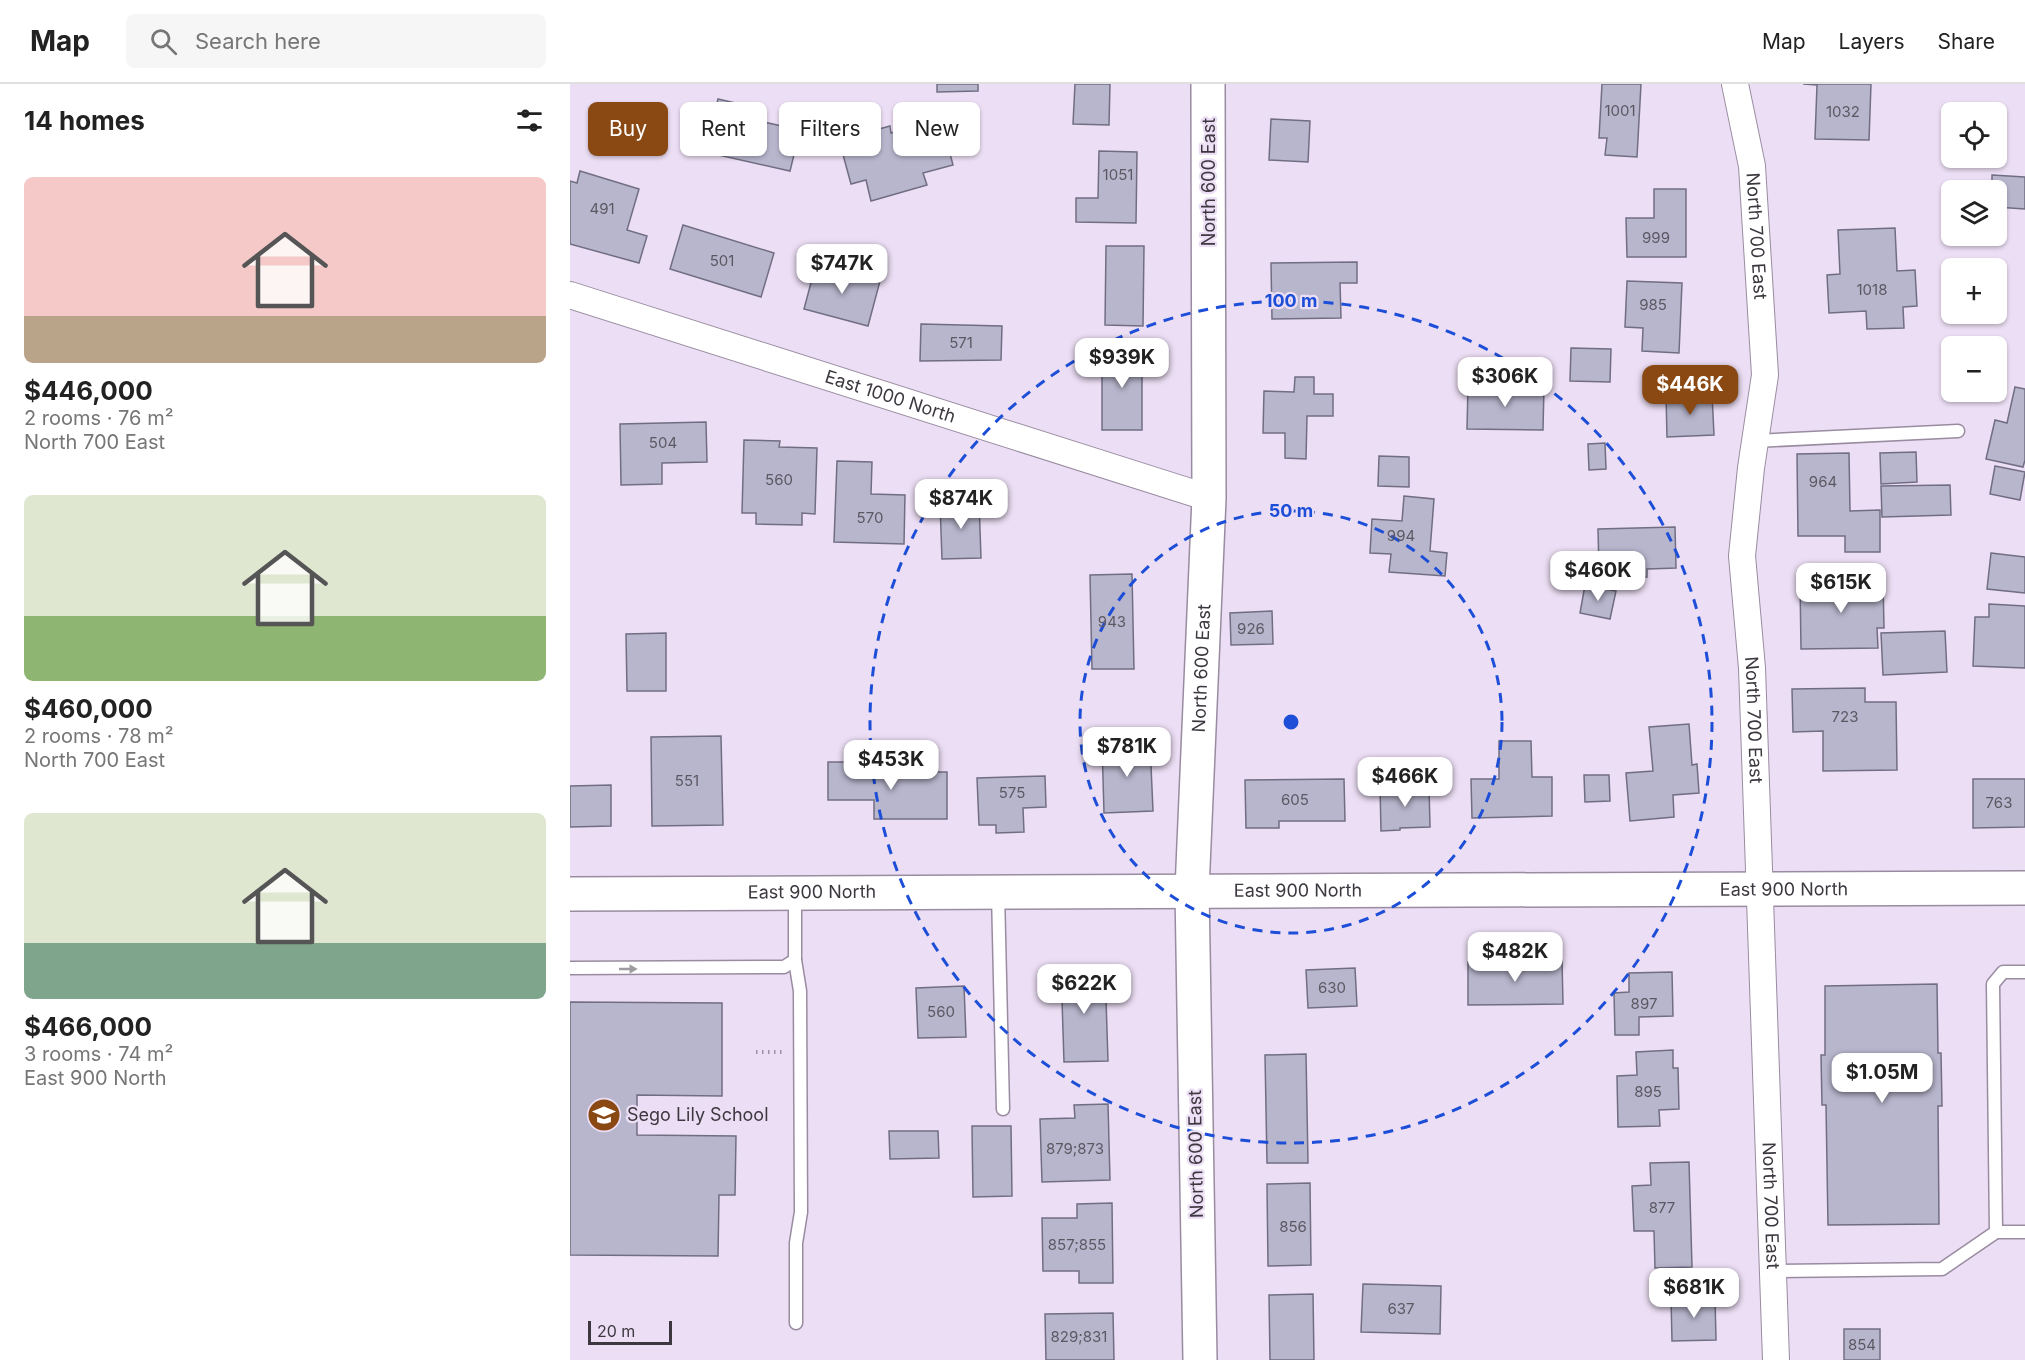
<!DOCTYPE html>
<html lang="en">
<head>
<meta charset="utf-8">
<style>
	:root { --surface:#fff; --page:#f6f6f6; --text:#222; --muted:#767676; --line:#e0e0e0; --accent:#8a4913 }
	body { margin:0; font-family:Inter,sans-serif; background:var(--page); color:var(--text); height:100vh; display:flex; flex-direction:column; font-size:22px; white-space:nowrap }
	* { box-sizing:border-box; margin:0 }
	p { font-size:20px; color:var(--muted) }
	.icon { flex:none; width:33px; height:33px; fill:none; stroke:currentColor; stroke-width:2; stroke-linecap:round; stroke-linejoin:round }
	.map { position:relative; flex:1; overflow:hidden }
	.drawer { display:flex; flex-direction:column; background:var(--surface); width:570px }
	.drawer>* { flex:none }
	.top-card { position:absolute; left:18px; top:18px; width:570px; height:54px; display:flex; gap:12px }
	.fabs { position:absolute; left:1371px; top:18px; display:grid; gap:12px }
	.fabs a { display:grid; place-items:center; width:66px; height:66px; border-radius:9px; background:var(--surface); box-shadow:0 2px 4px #0004; font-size:30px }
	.scale { position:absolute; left:18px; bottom:15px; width:84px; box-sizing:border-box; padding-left:6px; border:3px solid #3d3840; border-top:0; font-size:16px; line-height:21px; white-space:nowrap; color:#3d3840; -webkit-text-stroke:4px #ecdef4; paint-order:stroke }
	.price { position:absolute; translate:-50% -51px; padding:0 14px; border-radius:12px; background:#fff; color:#222; font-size:20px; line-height:39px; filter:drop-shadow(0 2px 3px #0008) }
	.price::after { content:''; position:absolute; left:50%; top:36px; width:18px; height:14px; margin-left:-9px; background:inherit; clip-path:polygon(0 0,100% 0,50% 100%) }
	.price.active { background:var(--accent); color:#fff }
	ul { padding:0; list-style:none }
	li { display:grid; align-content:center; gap:12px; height:318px; padding:0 24px }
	li span { display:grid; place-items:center; height:186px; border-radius:9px; color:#555 }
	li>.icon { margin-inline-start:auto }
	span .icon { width:108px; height:108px; fill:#fffc; stroke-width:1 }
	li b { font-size:26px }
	h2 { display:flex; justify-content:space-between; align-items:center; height:72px; padding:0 24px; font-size:26px }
	.chip { padding:0 21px; border-radius:9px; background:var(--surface); box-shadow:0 2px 4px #0004; font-size:21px; line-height:54px }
	.chip.active { background:var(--accent); color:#fff }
	header { display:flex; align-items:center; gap:36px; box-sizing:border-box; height:84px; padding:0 30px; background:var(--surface); border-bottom:2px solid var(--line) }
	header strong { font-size:28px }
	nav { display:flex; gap:33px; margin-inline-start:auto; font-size:21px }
	.search { width:420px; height:54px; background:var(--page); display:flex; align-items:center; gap:15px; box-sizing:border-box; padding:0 21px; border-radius:9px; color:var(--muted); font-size:22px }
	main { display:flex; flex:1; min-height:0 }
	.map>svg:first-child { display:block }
	.building { fill:#b8b6cd; stroke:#716e83; stroke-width:1.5 }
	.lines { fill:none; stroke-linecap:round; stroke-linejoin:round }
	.lane-casing { stroke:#998ca0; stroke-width:15 }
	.street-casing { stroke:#998ca0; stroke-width:28 }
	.secondary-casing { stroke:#998ca0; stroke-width:36 }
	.path { stroke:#9d93a2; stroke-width:4; stroke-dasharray:1.5 4.5; stroke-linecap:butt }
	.lane { stroke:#fff; stroke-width:12 }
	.street { stroke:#fff; stroke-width:26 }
	.secondary { stroke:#fff; stroke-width:33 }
	.oneway { fill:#9e9ca0 }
	.ring { fill:none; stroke:#1d4ed8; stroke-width:3; stroke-dasharray:10 8 }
	.labels { text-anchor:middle; stroke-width:4.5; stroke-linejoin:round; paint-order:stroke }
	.number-label { font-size:15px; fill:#5c5863 }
	.street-label { font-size:18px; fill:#3d3840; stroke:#ecdef4 }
	.poi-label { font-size:18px; fill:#3d3840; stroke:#ecdef4; text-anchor:start }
	.centre { fill:#1d4ed8; stroke:#ecdef4; stroke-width:3 }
	.ring-label { font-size:18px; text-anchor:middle; font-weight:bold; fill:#1d4ed8; stroke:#ecdef4; stroke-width:4.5; stroke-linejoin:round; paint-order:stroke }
</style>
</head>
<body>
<header>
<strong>Map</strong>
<div class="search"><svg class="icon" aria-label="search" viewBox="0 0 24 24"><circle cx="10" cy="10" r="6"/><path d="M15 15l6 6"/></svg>Search here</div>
<nav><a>Map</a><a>Layers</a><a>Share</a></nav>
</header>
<main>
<section class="drawer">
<h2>14 homes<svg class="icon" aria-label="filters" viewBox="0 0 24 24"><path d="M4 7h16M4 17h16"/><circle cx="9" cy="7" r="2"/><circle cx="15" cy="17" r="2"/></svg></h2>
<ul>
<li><span style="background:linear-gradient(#f6c9c9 75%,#b9a48a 0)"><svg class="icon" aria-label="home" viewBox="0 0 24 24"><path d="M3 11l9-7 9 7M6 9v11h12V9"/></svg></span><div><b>$446,000</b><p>2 rooms · 76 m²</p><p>North 700 East</p></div></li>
<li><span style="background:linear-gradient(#dfe7d0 65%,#8fb573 0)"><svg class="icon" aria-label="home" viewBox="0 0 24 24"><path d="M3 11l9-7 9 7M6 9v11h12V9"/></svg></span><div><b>$460,000</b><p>2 rooms · 78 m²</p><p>North 700 East</p></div></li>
<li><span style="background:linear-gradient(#dfe7d0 70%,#7fa58c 0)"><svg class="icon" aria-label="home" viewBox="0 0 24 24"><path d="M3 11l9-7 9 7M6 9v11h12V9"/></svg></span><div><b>$466,000</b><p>3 rooms · 74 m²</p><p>East 900 North</p></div></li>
</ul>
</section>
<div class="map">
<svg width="1455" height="1276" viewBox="0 0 1455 1276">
	<rect width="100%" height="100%" fill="#ecdef4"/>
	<g class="building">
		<polygon points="367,0 408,0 408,7 367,8"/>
		<polygon points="505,0 540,0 539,41 503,40"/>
		<polygon points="1032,0 1071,0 1067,73 1035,71 1037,54 1029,54"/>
		<polygon points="1233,0 1301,0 1299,56 1245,55 1247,1"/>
		<polygon points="148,15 183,23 180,35 230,46 220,87 135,68"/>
		<polygon points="371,35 383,81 353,89 357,101 301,117 296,96 281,100 269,56 320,42 321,49"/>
		<polygon points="701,35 740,37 738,78 699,76"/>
		<polygon points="529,67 567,68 566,139 506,138 506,114 528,114"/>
		<polygon points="10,87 69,105 57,146 77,152 69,179 0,160 0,97 7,99"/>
		<polygon points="1422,91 1455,93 1455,125 1426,123 1426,106 1422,106"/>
		<polygon points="1084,105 1116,105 1116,173 1057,173 1056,134 1084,134"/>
		<polygon points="113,141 204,169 191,213 100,185"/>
		<polygon points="1325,144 1327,187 1345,186 1347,222 1333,223 1334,244 1297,245 1296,227 1259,229 1257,191 1270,190 1268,146"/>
		<polygon points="536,162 574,162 573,242 535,241"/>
		<polygon points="787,178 787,199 770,199 771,234 702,235 701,179"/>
		<polygon points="246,180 310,197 298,242 234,225"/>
		<polygon points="1057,197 1112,199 1109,269 1072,267 1073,244 1055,243"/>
		<polygon points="351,240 432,242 431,276 350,277"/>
		<rect x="532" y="264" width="40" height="82"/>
		<polygon points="1001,264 1041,265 1040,298 1000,297"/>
		<polygon points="725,293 744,293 744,310 763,310 763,332 737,332 736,375 715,374 715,349 693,349 694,307 724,308"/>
		<polygon points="898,302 974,303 973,346 897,345"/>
		<polygon points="1445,303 1455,305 1455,376 1453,383 1416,375 1425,336 1437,339"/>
		<polygon points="1142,310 1144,351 1097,353 1096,312"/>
		<polygon points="136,338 137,378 92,379 92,400 51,401 50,340"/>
		<polygon points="174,356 210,357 209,363 247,364 245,430 232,429 232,441 186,440 186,429 172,429"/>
		<polygon points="1035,359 1036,385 1019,386 1018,360"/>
		<polygon points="1346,368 1347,398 1311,400 1310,369"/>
		<polygon points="1279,369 1280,427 1310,426 1310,468 1275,468 1275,452 1228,452 1227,370"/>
		<polygon points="809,372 839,373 839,403 808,402"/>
		<polygon points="267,377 302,378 301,410 335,411 334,460 264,458"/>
		<polygon points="1425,382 1455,388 1450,416 1420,410"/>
		<polygon points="1380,401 1381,431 1312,433 1311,402"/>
		<polygon points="834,412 864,415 860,467 877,469 875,492 819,488 821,470 800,469 802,435 832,437"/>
		<polygon points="409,417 411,474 372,475 370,419"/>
		<polygon points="1105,443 1106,484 1077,485 1077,493 1055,494 1054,485 1029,486 1028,445"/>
		<polygon points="1421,469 1455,473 1455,509 1417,505"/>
		<polygon points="562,490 564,585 522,585 520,491"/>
		<polygon points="1313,496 1314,544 1307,544 1308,564 1231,565 1230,498"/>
		<polygon points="1015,501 1046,507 1040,535 1010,529"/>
		<polygon points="1419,520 1455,522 1455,584 1403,582 1405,533 1419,533"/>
		<polygon points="702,527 703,560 661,561 660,529"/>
		<polygon points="1375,547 1377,588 1313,591 1311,549"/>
		<polygon points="96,549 96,607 57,607 56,550"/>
		<polygon points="1295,604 1295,618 1326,618 1327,686 1253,687 1253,647 1223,648 1222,605"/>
		<polygon points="1119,640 1122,681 1127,680 1129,709 1103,711 1104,733 1060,737 1056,689 1083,687 1079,643"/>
		<polygon points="151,652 153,741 82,742 81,653"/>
		<polygon points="929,657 961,657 962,693 982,693 982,732 902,734 901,695 929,695"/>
		<polygon points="580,659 583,727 534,729 532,660"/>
		<polygon points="258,678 295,678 295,688 377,688 377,735 304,735 304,716 258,716"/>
		<polygon points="1014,691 1039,691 1040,717 1015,718"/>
		<polygon points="475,692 476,723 453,724 454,748 426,749 426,741 409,741 407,694"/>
		<polygon points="774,695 775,737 709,737 709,744 676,744 675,696"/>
		<polygon points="1403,695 1455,695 1455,743 1403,744"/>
		<polygon points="41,701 41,742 0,743 0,702"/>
		<polygon points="859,702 860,743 830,744 830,746 811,747 810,703"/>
		<polygon points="992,876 993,920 898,921 898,878"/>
		<polygon points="535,884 538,977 494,978 491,885"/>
		<polygon points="785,884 787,922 738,924 736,886"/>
		<polygon points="1102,888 1103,932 1069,933 1069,951 1045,951 1044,909 1059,908 1059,889"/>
		<polygon points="1367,900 1368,969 1371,969 1372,1022 1368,1022 1369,1140 1258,1141 1256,1021 1252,1021 1251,971 1255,971 1255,902"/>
		<polygon points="394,902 396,953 348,954 346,904"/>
		<polygon points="0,918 152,919 152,1012 67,1011 67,1051 166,1052 165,1111 149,1111 148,1172 0,1171"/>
		<polygon points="1103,966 1103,984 1108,984 1109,1025 1089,1026 1090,1042 1048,1043 1047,992 1067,991 1066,968"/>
		<polygon points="736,970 738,1079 697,1079 695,971"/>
		<polygon points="538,1020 540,1096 472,1098 470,1035 505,1034 504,1021"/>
		<polygon points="402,1042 441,1042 442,1112 403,1113"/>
		<polygon points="319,1047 368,1047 369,1074 320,1075"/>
		<polygon points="1119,1078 1122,1183 1085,1184 1084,1147 1064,1147 1062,1102 1081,1101 1080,1079"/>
		<polygon points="740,1099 741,1181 698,1182 697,1100"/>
		<polygon points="542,1119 543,1199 509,1199 509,1187 473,1187 472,1134 507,1134 507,1120"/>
		<polygon points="793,1200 871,1202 870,1250 791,1248"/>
		<polygon points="743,1210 744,1276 700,1276 699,1211"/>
		<polygon points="1145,1213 1146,1256 1102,1257 1101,1214"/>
		<polygon points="543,1229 544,1276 476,1276 475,1230"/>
		<rect x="1274" y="1245" width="36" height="31"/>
	</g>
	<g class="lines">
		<g class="lane-casing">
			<g id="lane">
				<polyline points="1185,357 1388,347"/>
				<polyline points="428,808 433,1025"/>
				<polyline points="225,810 225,876 230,907 231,1128 226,1159 226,1239"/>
				<polyline points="0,884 214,883 225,876"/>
				<polyline points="1426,1148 1455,1148"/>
				<polyline points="1202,1187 1372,1185 1426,1148 1423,900 1433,888 1455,888"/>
			</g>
		</g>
		<g class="street-casing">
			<g id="street">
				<path id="s1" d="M1165,0L1182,82L1195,291L1181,384L1172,472L1182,584L1206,1276"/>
				<path id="s2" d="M0,211L639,414"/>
			</g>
		</g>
		<g class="secondary-casing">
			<g id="secondary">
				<path id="s3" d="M0,810C485,805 970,808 1455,804"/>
				<path id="s4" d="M630,1276L622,806L639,414L638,0"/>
			</g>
		</g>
		<polyline class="path" points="186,968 212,968"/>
		<use href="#lane" class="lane"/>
		<use href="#street" class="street"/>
		<use href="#secondary" class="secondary"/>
	</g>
	<defs><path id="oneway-solid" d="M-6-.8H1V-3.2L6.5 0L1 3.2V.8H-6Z" transform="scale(1.5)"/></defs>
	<use class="oneway" href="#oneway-solid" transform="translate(58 885)"/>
	<g class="ring">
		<circle cx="721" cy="638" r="211"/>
		<circle cx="721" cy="638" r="421"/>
	</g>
	<defs>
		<g id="school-disc" transform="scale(1.725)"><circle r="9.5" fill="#8a4913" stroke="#ecdef4"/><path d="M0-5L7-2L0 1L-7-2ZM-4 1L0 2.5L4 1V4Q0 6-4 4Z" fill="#fff"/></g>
	</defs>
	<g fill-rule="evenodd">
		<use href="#school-disc" x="34" y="1031"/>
	</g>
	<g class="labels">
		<g class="number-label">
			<text x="1050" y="32">1001</text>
			<text x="1273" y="33">1032</text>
			<text x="548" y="96">1051</text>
			<text x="32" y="130">491</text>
			<text x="1086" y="159">999</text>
			<text x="152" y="182">501</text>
			<text x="1302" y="211">1018</text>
			<text x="1083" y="226">985</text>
			<text x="391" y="264">571</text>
			<text x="93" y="364">504</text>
			<text x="209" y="401">560</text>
			<text x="1253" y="403">964</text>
			<text x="300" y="439">570</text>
			<text x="831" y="457">994</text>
			<text x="542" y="543">943</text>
			<text x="681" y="550">926</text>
			<text x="1275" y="638">723</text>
			<text x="117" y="702">551</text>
			<text x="442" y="714">575</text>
			<text x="725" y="721">605</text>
			<text x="1429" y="724">763</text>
			<text x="762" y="909">630</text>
			<text x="1074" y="925">897</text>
			<text x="371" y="933">560</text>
			<text x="1078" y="1013">895</text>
			<text x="505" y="1070">879;873</text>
			<text x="1092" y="1129">877</text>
			<text x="723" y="1148">856</text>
			<text x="507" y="1166">857;855</text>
			<text x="831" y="1230">637</text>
			<text x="509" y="1258">829;831</text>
			<text x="1292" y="1266">854</text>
		</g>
		<g class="street-label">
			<text transform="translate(639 98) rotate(-90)" y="6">North 600 East</text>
			<text dy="6" stroke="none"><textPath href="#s1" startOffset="154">North 700 East</textPath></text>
			<text dy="6" stroke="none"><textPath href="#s2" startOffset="336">East 1000 North</textPath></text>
			<text dy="6" stroke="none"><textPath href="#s4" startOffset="692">North 600 East</textPath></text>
			<text dy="6" stroke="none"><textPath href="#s1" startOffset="640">North 700 East</textPath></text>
			<text dy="6" stroke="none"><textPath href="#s3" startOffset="728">East 900 North</textPath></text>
			<text dy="6" stroke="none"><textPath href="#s3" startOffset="1214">East 900 North</textPath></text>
			<text dy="6" stroke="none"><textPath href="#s3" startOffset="242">East 900 North</textPath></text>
			<text transform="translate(626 1070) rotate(-91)" y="6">North 600 East</text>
			<text dy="6" stroke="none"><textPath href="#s1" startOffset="1126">North 700 East</textPath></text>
		</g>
		<g class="poi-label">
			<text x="57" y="1037">Sego Lily School</text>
		</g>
	</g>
	<circle cx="721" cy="638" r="9" class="centre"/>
	<g class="ring-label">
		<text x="721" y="223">100 m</text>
		<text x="721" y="433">50 m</text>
	</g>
</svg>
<div class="fabs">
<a><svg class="icon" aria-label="locate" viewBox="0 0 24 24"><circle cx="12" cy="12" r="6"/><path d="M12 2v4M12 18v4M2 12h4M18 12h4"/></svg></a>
<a><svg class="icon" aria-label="layers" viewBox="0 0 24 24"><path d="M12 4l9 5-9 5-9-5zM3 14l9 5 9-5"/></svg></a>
<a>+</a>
<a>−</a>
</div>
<div class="scale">20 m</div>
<b class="price" style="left:272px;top:211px">$747K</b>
<b class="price" style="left:552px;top:305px">$939K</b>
<b class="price" style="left:935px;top:324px">$306K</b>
<b class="price active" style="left:1120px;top:332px">$446K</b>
<b class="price" style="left:391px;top:446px">$874K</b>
<b class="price" style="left:1028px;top:518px">$460K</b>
<b class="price" style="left:1271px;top:530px">$615K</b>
<b class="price" style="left:557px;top:694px">$781K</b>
<b class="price" style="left:321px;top:707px">$453K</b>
<b class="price" style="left:835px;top:724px">$466K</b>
<b class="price" style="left:945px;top:899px">$482K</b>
<b class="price" style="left:514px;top:931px">$622K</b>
<b class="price" style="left:1312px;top:1020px">$1.05M</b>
<b class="price" style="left:1124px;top:1235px">$681K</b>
<div class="top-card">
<a class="chip active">Buy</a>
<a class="chip">Rent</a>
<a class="chip">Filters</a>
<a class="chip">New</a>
</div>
</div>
</main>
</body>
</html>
